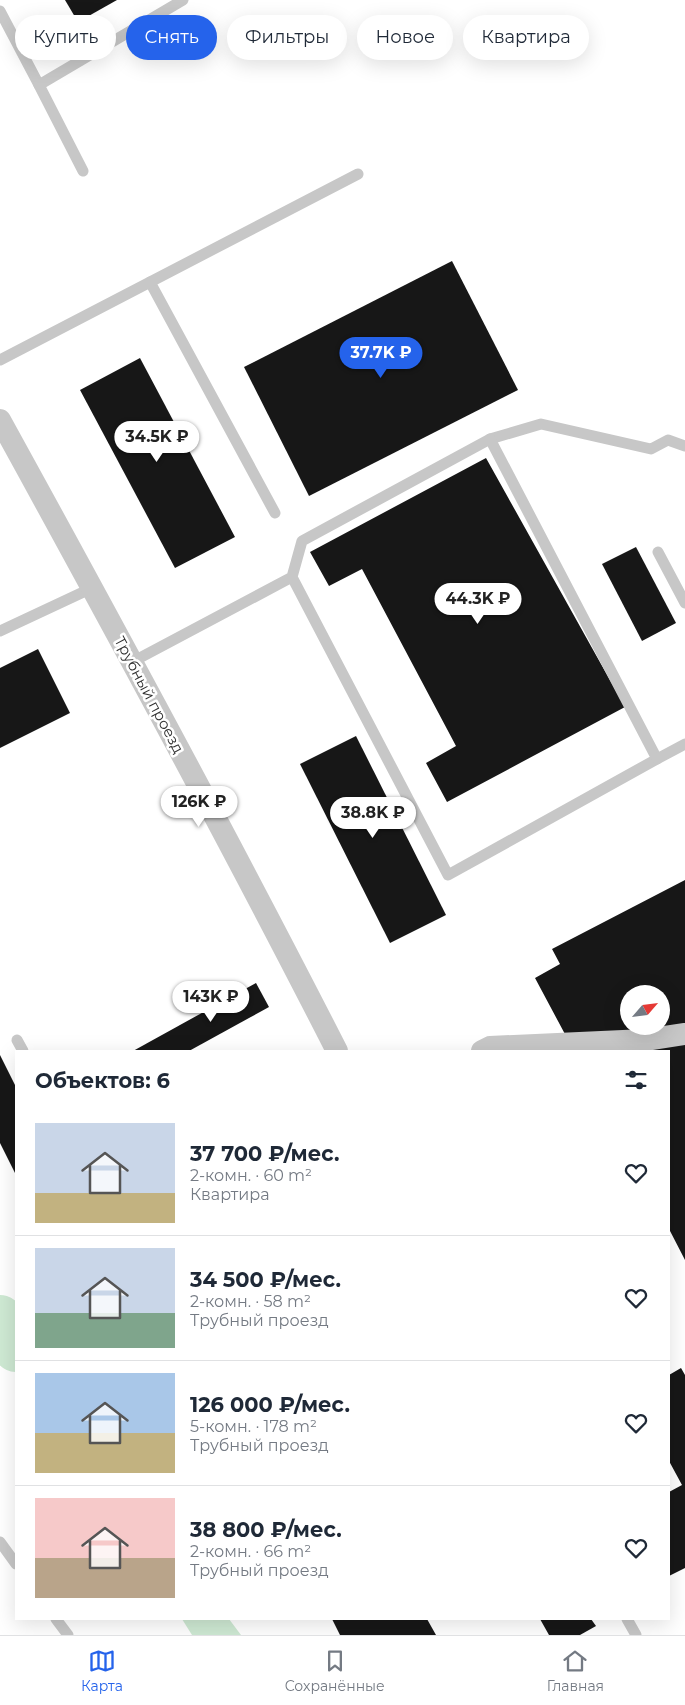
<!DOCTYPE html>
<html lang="ru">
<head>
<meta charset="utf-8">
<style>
	:root { --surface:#fff; --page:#f6f6f7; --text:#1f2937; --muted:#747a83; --line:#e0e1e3; --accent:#2563eb }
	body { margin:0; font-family:Montserrat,sans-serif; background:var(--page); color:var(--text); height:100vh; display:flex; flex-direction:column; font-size:19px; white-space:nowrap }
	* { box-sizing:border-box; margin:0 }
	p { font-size:16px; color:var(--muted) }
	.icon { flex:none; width:28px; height:28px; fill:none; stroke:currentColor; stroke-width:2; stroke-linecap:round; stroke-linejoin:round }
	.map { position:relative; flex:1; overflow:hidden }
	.drawer { position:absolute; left:15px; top:1050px; width:655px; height:570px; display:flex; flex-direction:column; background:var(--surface); border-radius:0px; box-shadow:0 5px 20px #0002 }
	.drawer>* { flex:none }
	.hud { position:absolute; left:15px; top:15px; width:655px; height:45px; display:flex; gap:10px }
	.needle { width:32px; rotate:62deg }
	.controls { position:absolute; left:620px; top:985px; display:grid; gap:10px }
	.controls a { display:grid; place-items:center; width:50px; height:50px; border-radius:50%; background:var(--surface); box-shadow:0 5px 20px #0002; font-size:25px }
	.price { position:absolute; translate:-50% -42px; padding:0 11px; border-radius:18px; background:#fff; color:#222; font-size:16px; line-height:32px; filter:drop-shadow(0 1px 2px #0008) }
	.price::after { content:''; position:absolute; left:50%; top:30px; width:15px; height:11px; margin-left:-8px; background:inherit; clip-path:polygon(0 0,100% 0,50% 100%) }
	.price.on { background:var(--accent); color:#fff }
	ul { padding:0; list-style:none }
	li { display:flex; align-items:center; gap:15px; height:125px; padding:0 20px }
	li+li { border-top:1px solid var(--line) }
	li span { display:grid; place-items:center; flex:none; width:140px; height:100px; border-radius:0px; color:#555 }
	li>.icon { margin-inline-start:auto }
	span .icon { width:60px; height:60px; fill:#fffc; stroke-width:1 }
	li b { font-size:21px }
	h2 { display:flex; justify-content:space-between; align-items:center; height:60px; padding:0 20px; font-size:21px }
	.chip { padding:0 18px; border-radius:22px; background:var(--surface); box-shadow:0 5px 20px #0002; font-size:18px; line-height:45px }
	.chip.on { background:var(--accent); color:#fff }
	.menu { display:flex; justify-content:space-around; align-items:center; height:70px; border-top:1px solid var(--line); background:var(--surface); font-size:14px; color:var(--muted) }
	.menu a { display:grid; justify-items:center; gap:2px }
	.menu .on { color:var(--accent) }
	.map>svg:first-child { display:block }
	.water { fill:#cee9d3 }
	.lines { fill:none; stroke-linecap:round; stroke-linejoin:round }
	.river { stroke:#cee9d3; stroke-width:46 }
	.building { fill:#171717; fill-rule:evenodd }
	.lane { stroke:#c7c7c7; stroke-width:11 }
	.street { stroke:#c7c7c7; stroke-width:22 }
	.labels { text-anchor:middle; stroke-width:5; stroke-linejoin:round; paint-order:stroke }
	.street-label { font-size:15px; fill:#303030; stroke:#fff }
</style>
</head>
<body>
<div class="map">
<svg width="685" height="1635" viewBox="0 0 685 1635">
	<rect width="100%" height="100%" fill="#fff"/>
	<polygon class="water" points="182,1619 229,1619 241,1635 192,1635"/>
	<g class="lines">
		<polyline class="river" points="0,1318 6,1323 16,1349"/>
	</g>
	<g class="building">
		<polygon points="65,0 117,0 78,22"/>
		<polygon points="452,261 518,390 309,496 244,367"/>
		<polygon points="140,358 235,537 175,568 80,390"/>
		<polygon points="486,458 625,707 447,802 426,763 456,746 362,569 329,586 310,552"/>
		<polygon points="636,547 676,623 642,641 602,564"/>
		<polygon points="38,649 70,713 0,748 0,668"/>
		<polygon points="356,736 446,915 390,943 300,764"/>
		<path d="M685,880V1260L669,1229V1051H574L535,978L560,964L552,949ZM629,994H661V1026H629Z"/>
		<polygon points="256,983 269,1007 189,1051 133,1051"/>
		<polygon points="0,1055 16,1087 16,1175 0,1143"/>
		<polygon points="681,1368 685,1375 685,1568 669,1576 669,1492 682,1485 669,1461 669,1375"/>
		<polygon points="332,1619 427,1619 436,1635 340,1635"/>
		<polygon points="540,1619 591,1619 596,1626 580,1635 549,1635"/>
	</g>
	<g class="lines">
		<g class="lane">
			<polyline points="0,11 39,85"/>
			<polyline points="83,171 39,85 183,0"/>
			<polyline points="150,282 275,513"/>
			<polyline points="0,360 358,174"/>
			<polyline points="490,439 541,424 651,449 668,440 685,446"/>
			<polyline points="658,552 685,603"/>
			<polyline points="0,631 92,588"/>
			<polyline points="132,662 292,577 302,541 490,439 657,759 448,875 292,577"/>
			<polyline points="657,759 685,744"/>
			<polyline points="17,1040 23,1051"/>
			<polyline points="0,1542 16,1564"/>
			<polyline points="56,1619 68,1635"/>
			<polyline points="627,1619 636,1635"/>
		</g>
		<g class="street">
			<path d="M0,420C115,629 229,839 337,1051"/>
			<polyline points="482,1051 490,1047 645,1040 685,1034"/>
		</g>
	</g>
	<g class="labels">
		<g class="street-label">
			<text transform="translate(149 695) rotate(62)" y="5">Трубный проезд</text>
		</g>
	</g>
</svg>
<div class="controls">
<a><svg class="needle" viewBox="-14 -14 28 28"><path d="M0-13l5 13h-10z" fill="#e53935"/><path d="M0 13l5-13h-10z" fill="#747a83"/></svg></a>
</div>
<b class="price on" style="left:381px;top:379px">37.7K ₽</b>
<b class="price" style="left:157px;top:463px">34.5K ₽</b>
<b class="price" style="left:478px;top:625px">44.3K ₽</b>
<b class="price" style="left:199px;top:828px">126K ₽</b>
<b class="price" style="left:373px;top:839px">38.8K ₽</b>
<b class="price" style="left:211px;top:1023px">143K ₽</b>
<div class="hud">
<a class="chip">Купить</a>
<a class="chip on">Снять</a>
<a class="chip">Фильтры</a>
<a class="chip">Новое</a>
<a class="chip">Квартира</a>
</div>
<section class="drawer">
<h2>Объектов: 6<svg class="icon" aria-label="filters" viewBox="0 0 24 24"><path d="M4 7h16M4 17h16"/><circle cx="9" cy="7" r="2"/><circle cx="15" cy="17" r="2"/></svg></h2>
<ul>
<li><span style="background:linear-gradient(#c9d6e8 70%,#c2b280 0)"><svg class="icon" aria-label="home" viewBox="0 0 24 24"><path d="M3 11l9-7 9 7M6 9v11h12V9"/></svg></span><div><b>37 700 ₽/мес.</b><p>2-комн. · 60 m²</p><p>Квартира</p></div><svg class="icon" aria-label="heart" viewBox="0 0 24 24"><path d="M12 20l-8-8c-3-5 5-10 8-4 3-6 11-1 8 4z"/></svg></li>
<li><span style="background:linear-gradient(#c9d6e8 65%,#7fa58c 0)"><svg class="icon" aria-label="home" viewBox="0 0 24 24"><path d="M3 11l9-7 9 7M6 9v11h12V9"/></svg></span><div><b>34 500 ₽/мес.</b><p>2-комн. · 58 m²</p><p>Трубный проезд</p></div><svg class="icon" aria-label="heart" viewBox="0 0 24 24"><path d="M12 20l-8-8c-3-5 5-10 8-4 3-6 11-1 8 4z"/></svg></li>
<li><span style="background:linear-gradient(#a9c7e8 60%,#c2b280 0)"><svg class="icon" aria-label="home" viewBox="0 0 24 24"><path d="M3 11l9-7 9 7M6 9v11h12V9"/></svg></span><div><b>126 000 ₽/мес.</b><p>5-комн. · 178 m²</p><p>Трубный проезд</p></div><svg class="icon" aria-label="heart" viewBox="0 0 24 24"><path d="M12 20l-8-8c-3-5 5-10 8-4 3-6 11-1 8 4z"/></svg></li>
<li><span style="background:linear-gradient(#f6c9c9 60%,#b9a48a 0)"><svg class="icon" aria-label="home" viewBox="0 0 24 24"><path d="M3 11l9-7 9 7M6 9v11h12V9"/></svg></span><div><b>38 800 ₽/мес.</b><p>2-комн. · 66 m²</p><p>Трубный проезд</p></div><svg class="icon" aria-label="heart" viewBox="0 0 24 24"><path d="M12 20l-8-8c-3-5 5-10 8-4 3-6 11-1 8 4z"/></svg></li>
</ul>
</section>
</div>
<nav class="menu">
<a class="on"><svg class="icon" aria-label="map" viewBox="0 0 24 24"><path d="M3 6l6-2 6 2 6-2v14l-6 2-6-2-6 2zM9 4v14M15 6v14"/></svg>Карта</a>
<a><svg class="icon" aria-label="saved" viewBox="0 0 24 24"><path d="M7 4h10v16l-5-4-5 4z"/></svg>Сохранённые</a>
<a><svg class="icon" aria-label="home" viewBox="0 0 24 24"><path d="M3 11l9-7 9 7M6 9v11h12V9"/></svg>Главная</a>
</nav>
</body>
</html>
